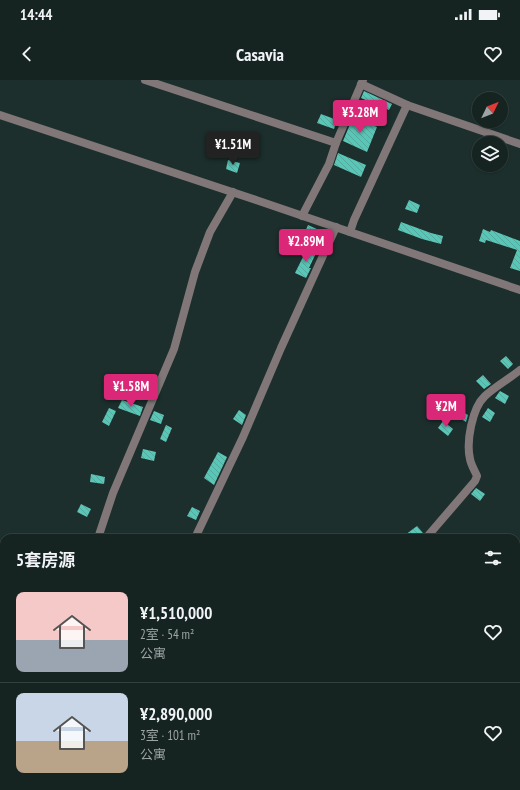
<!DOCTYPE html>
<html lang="zh">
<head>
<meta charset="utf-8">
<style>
	:root { --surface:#152321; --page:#1e2b2a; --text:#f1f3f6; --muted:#9da4a5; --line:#34403f; --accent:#db2777 }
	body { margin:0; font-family:"PT Sans Narrow","Noto Sans SC",sans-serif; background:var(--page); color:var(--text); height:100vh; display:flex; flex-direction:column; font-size:15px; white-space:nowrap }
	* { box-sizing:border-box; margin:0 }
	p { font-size:13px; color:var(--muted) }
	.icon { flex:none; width:22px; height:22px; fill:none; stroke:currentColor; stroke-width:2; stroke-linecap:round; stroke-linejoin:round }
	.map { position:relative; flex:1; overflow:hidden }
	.panel { position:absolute; left:0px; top:454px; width:520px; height:256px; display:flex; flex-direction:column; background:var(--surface); border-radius:12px 12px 0 0; box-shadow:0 1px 3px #0004,0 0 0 1px var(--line) }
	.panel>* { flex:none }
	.needle { width:26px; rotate:47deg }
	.buttons { position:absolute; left:472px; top:12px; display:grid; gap:8px }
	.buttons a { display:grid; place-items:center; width:36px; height:36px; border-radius:50%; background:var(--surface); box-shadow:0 1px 3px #0004,0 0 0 1px var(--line); font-size:20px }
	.price { position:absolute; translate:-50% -34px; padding:0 9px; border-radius:4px; background:var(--accent); color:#fff; font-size:13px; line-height:26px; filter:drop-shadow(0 1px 2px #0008) }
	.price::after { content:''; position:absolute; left:50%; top:24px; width:12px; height:9px; margin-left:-6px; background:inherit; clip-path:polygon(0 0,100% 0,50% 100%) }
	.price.active { background:#222; color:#fff }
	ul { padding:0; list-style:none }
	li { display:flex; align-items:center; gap:12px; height:100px; padding:0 16px }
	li+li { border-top:1px solid var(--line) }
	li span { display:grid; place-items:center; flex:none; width:112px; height:80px; border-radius:8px; color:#555 }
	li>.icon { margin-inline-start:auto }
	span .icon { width:48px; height:48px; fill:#fffc; stroke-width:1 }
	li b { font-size:17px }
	h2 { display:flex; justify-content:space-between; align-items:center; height:48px; padding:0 16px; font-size:17px }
	.status { display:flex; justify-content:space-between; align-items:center; height:28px; padding:0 20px; background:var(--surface); direction:ltr }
	.status svg { height:11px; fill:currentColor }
	header { display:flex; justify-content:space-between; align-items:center; height:52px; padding:0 16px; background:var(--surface); font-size:18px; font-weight:600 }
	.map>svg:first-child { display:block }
	.building { fill:url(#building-back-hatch) }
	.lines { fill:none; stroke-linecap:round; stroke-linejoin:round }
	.minor { stroke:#817779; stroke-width:8 }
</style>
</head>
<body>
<div class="status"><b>14:44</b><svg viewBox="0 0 49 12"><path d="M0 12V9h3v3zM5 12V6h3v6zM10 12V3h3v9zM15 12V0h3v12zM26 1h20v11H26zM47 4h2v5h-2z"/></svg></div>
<header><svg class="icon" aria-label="back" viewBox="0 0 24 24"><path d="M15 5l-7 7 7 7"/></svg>Casavia<svg class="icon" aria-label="heart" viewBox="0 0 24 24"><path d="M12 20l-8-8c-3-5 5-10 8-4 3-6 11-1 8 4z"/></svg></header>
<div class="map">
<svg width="520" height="710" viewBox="0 0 520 710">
	<defs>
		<pattern id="building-back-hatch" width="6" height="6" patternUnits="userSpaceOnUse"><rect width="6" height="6" fill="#59c7b8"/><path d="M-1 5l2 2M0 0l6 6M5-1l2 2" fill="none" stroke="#54a89c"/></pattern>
	</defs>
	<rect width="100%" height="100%" fill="#1c2f2c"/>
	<g class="building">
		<polygon points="364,11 392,24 389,30 361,18"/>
		<polygon points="321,34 337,40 334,49 317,43"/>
		<polygon points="353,37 377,47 367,72 343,61"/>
		<polygon points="338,73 366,85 361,97 334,85"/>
		<polygon points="228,80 240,83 237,93 226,89"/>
		<polygon points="409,120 420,125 417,133 405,129"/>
		<polygon points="401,142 431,153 443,156 441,164 422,159 398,150"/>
		<polygon points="308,145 319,150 315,159 304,154"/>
		<polygon points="483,149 490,152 491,150 520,161 520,191 510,188 517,170 486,160 485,163 479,161"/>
		<polygon points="308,167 317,171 309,188 311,188 306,198 295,193"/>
		<polygon points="506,276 513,284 508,289 500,281"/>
		<polygon points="483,295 491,304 484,309 476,301"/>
		<polygon points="500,311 509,316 505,324 495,318"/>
		<polygon points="122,320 143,327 140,336 118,328"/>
		<polygon points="454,326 468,335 466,342 450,332"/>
		<polygon points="109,328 116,331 109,346 102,342"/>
		<polygon points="488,328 495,333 490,342 482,337"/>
		<polygon points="239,330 246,335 242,345 233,339"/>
		<polygon points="154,331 164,335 161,344 150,340"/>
		<polygon points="443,341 453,349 448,356 438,348"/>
		<polygon points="166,345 172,348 166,362 160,359"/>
		<polygon points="143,369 156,372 154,381 141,378"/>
		<polygon points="218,372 227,377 214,405 204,398"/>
		<polygon points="91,394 105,397 104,404 90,402"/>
		<polygon points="476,408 485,414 480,421 471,414"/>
		<polygon points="81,424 91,429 87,437 77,432"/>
		<polygon points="192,427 200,431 196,440 187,436"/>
		<polygon points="417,446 423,453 421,458 401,458"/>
	</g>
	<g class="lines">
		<g class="minor">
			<polyline points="145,0 336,63"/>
			<polyline points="407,25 520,64"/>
			<polyline points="0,35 256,120 520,210"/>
			<polyline points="302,136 329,84 336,63 363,0"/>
			<polyline points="350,152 354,140 407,25 361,4"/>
			<polyline points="98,458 113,413 174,269 195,192 210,152 233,112"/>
			<polyline points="195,458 243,357 281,268 336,147"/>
			<path d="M426,458L475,401L477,396C475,391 471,385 470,379C466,362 472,328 485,316C496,306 509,299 520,290"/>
			<polyline points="0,537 4,538"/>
			<polyline points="201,710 204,706"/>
		</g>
	</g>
</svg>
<div class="buttons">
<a><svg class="needle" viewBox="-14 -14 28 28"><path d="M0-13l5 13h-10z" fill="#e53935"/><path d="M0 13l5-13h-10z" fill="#9da4a5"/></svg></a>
<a><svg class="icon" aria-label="layers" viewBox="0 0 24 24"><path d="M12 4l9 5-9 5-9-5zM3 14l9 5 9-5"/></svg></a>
</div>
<b class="price" style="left:360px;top:54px">¥3.28M</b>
<b class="price active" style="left:233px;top:86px">¥1.51M</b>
<b class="price" style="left:306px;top:183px">¥2.89M</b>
<b class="price" style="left:131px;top:328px">¥1.58M</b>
<b class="price" style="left:446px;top:348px">¥2M</b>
<section class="panel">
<h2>5套房源<svg class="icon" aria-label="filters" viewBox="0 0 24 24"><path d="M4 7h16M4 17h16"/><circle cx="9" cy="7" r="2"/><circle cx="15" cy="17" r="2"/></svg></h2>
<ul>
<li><span style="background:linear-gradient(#f6c9c9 60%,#9aa5b1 0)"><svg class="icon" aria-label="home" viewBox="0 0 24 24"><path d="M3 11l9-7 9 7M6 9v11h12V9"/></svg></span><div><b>¥1,510,000</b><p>2室 · 54 m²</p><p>公寓</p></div><svg class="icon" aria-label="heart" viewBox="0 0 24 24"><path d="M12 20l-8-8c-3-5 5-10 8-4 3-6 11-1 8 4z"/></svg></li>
<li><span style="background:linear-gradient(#c9d6e8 60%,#b9a48a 0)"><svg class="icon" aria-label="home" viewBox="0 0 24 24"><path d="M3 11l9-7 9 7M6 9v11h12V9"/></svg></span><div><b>¥2,890,000</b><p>3室 · 101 m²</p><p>公寓</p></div><svg class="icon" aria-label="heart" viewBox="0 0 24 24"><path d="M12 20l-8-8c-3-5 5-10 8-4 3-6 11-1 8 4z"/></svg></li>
</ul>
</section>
</div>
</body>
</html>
